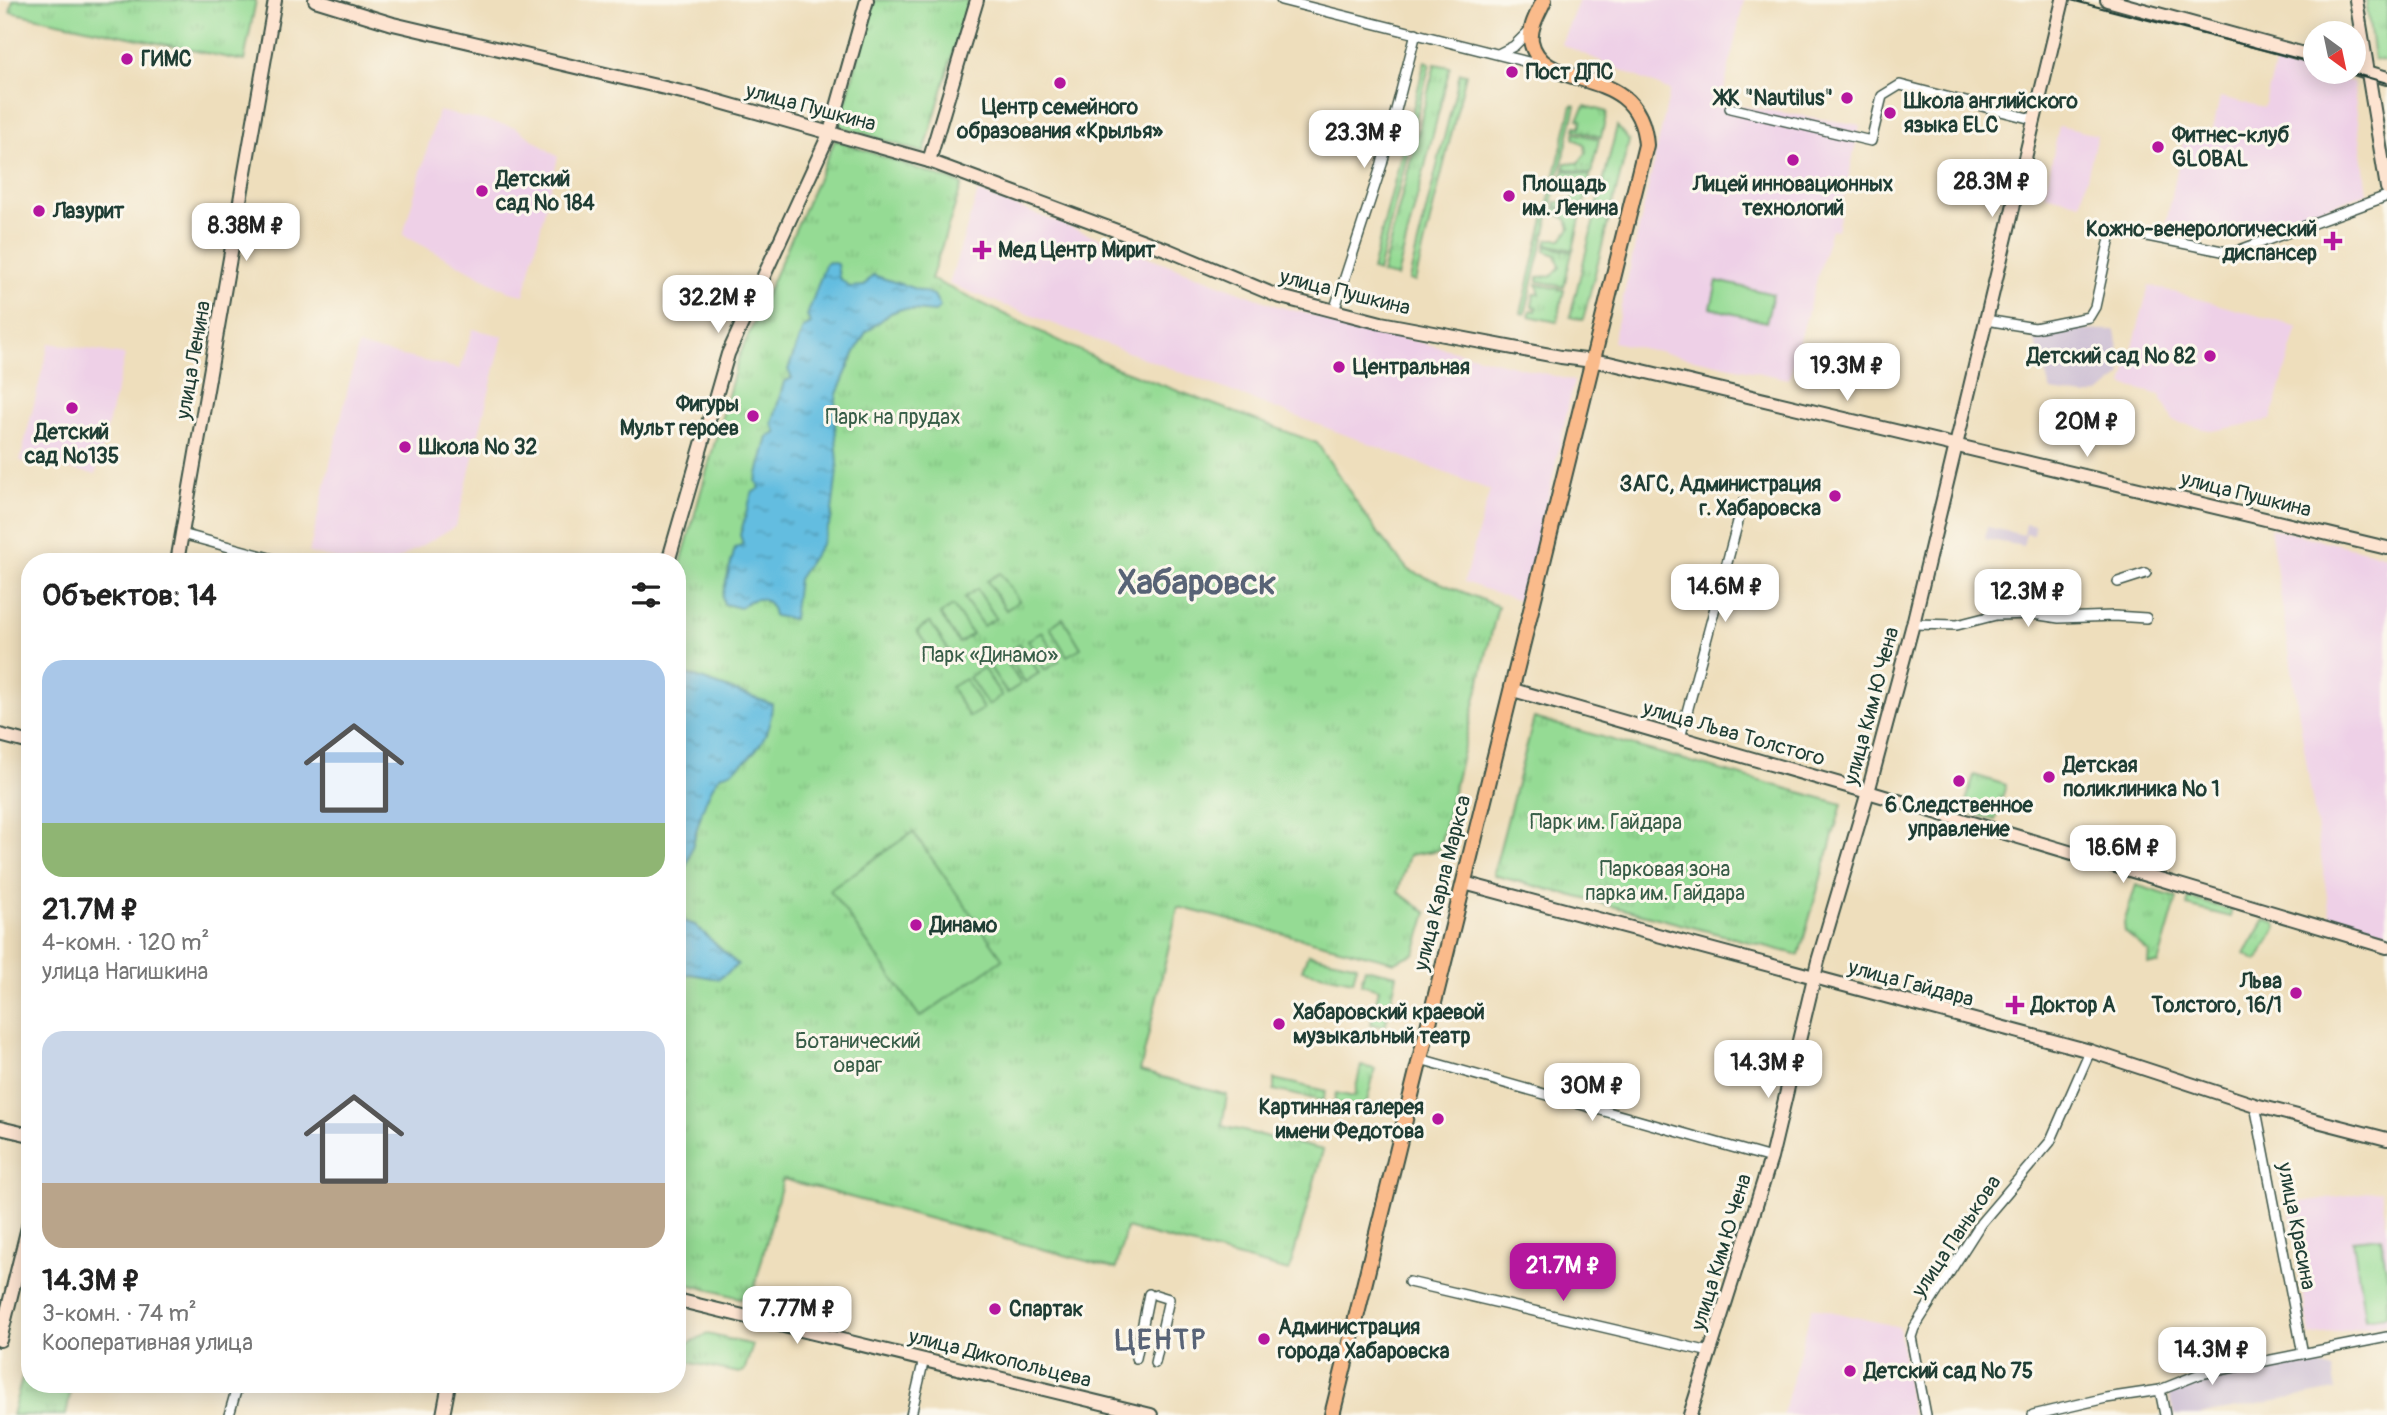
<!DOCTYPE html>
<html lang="ru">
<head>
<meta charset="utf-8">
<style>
	:root { --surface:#fff; --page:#f6f6f6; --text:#222; --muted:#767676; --accent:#b5179e }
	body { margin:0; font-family:Pangolin,sans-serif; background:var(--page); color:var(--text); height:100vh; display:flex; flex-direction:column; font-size:26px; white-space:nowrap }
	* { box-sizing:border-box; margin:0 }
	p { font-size:23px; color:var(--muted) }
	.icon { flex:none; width:38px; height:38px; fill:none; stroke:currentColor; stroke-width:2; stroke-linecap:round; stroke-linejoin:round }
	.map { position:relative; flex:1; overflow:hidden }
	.sheet { position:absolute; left:21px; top:553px; width:665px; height:840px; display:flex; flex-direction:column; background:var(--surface); border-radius:28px; box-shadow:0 4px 18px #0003 }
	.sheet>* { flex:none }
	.needle { width:46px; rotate:147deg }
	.controls { position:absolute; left:2303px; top:21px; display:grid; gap:14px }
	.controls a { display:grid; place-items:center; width:63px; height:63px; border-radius:50%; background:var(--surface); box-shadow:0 4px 18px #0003; font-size:35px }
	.price { position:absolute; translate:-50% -60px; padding:0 16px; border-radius:14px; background:#fff; color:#222; font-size:23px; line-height:46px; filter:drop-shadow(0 2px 4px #0008) }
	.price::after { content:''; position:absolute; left:50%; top:42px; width:21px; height:16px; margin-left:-10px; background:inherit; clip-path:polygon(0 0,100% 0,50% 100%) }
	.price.active { background:var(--accent); color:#fff }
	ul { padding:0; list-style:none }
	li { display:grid; align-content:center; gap:14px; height:371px; padding:0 21px }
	li span { display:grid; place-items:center; height:217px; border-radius:21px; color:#555 }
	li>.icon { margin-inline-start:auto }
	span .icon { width:126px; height:126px; fill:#fffc; stroke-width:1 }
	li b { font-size:30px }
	h2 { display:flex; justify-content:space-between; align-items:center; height:84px; padding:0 21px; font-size:30px }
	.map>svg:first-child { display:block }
	.built { fill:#eed0e7 }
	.industrial { fill:#ccbed3 }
	.grass { fill:url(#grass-tufts); stroke:#5a8c64; stroke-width:2 }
	.pitch { fill:#95db94; stroke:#5a8c64; stroke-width:2 }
	.water { fill:url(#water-ripples); stroke:#417d8a; stroke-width:2 }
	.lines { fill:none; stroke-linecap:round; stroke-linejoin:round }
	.street-casing { stroke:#3e5548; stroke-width:12 }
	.secondary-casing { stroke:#3e5548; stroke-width:16 }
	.primary-casing { stroke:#3e5548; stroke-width:18 }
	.street { stroke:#fff; stroke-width:9 }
	.secondary { stroke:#fde4d1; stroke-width:12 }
	.primary { stroke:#fabb8b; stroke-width:14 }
	.tram { stroke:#1f3d34; stroke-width:2 }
	.poi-dot { fill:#b5179e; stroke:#fbf7ec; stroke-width:2.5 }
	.labels { text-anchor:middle; stroke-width:6; stroke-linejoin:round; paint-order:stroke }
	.poi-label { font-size:21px; font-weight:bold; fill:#1f3d34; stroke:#fbf7ec; text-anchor:start }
	.street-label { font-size:21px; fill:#1f3d34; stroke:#fbf7ec }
	.park-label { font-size:21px; fill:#375d47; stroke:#fbf7ec }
	.district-label { font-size:28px; font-weight:bold; letter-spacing:2px; fill:#586376; stroke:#fbf7ec }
	.town-label { font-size:35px; font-weight:bold; fill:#586376; stroke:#fbf7ec }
</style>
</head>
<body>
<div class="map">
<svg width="2387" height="1415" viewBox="0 0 2387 1415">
	<defs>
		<pattern id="grass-tufts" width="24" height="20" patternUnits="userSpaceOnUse" patternTransform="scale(1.75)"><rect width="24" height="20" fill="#95db94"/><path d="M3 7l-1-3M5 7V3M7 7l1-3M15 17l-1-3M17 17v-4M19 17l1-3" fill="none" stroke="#80bd80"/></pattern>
		<pattern id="water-ripples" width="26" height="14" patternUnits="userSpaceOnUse" patternTransform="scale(1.75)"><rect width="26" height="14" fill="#63bde0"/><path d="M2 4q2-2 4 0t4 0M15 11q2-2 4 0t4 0" fill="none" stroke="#519bb6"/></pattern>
	</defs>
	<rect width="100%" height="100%" fill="#fbf7ec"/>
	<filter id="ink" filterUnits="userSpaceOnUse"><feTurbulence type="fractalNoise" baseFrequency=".0143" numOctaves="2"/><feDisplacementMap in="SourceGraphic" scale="14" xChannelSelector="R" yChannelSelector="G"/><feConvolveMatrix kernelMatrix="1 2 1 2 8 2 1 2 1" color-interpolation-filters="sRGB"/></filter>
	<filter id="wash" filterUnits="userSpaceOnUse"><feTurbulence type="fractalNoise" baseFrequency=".00686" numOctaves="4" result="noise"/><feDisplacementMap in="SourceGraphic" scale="28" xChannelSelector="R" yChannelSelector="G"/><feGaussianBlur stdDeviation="1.57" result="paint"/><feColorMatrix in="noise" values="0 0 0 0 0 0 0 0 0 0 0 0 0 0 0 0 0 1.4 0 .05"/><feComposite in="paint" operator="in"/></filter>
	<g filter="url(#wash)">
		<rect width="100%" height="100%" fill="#eedebc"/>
		<g class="built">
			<polygon points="1579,0 1744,0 1721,103 1860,125 1837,230 1831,229 1789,379 1613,342 1670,91 1561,44"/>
			<polygon points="2276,62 2353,82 2367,192 2237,241 2166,224 2185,132 2211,138 2220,97 2264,107"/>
			<polygon points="438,111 515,127 558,157 524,295 510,292 403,235"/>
			<polygon points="2059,126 2097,135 2081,203 2045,194"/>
			<polygon points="978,192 1277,306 1574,381 1525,603 1464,582 1490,490 949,284"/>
			<polygon points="2149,285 2298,327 2271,420 2212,431 2173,421 2160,395 2123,385"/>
			<polygon points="473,329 503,336 456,526 393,562 350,562 309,553 358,346 460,369"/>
			<polygon points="49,343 125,355 96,474 20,461"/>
			<polygon points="2270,528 2387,556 2387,932 2330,915"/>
			<polygon points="2381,1190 2387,1228 2387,1324 2310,1336 2289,1204"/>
			<polygon points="1812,1307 1899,1327 1912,1415 1783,1415"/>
		</g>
		<g class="industrial">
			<polygon points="2031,329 2115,330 2122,375 2101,393 2085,396 2051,391"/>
			<polygon points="2026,524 2035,526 2034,535 2026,534 2023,546 1985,539 1987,527 2024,535"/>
			<polygon points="2301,1359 2332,1370 2336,1390 2198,1415 2174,1415 2168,1391 2197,1377"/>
		</g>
		<g class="grass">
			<polygon points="13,0 256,0 244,61 10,12"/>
			<polygon points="874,0 968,0 924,153 839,126"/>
			<polygon points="2366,0 2387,0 2387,62 2374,59"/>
			<polygon points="1425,61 1430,63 1378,272 1372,270"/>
			<polygon points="1435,64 1450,67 1397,277 1382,274"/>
			<polygon points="1460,73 1466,74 1415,282 1409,280"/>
			<polygon points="1572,105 1576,106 1525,314 1521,313"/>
			<polygon points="1585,106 1607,112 1601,137 1575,130 1576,126 1580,127 1582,120 1578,119"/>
			<polygon points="1617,126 1629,141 1583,320 1570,317"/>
			<polygon points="1575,133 1599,139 1591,174 1564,168 1565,163 1578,163 1586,153 1585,146 1574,138"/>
			<polygon points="835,140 962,184 931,279 1114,367 1317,443 1376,531 1408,570 1498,606 1439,850 1409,855 1398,892 1427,913 1415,953 1395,962 1178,907 1140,1071 1227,1095 1222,1126 1323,1150 1289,1271 1126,1228 1116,1269 783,1179 751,1301 677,1281 677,577 739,356"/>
			<polygon points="1564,170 1590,176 1582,212 1555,206 1556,202 1569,202 1576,195 1577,186 1563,176"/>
			<polygon points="1555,208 1581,214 1573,250 1546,244 1548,239 1562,239 1570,228 1567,219 1554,213"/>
			<polygon points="1546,246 1572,252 1564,287 1538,281 1538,277 1552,276 1560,267 1556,255 1545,251"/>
			<polygon points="1537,284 1564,290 1557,322 1529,316 1531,310 1536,311 1536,307 1532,306 1534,294 1540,294"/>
			<polygon points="1534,718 1842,804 1799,955 1493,875"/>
			<polygon points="1974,775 2006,785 1995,820 1963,811"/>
			<polygon points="2136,885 2177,898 2158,964 2148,964 2149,952 2125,932 2124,923"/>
			<polygon points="2189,898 2231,910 2231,917 2187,906"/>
			<polygon points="2265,920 2275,923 2277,927 2257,961 2245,954"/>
			<polygon points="1308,954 1357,965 1353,981 1302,970"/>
			<polygon points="1365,968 1397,975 1385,1027 1371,1024 1379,989 1361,984"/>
			<polygon points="1361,1066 1375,1069 1365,1110 1334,1103 1336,1093 1354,1097"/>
			<polygon points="1274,1079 1326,1091 1323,1101 1274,1090"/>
			<polygon points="707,1334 753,1345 744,1371 739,1373 677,1360 677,1349"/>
			<polygon points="30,1349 30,1384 72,1384 66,1415 12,1415"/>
		</g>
		<g class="pitch">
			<polygon points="1717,281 1773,294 1766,322 1711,308"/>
			<polygon points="1000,573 1019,601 1006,610 987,581"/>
			<polygon points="977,589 996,618 983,626 964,598"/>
			<polygon points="953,606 972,634 959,643 940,614"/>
			<polygon points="1063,618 1081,648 1067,656 1050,627"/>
			<polygon points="930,622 949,651 936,659 917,631"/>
			<polygon points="1042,632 1059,661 1045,670 1028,640"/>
			<polygon points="1020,644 1039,673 1025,682 1006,653"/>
			<polygon points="1002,655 1021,684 1007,693 988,664"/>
			<polygon points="983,668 1002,696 988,705 969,677"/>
			<polygon points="965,679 983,709 969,717 951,687"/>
			<polygon points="913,832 1003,959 920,1017 830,890"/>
			<polygon points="2381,1237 2387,1275 2387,1316 2365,1319 2353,1240"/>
		</g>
		<g class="water">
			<path d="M829,262L837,264L839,278L850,287L864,286L873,275L934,295L940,307L935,312L901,309L891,313L866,332L854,354L837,394L834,410L838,463L831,520L822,543L798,579L793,619L774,616C771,595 753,595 740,608L724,604L722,597L735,548L743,544L740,535L752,493L760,488L756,481L768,437L777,433L772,424L784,382L792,378L788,370L803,328L811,324L807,316L825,265Z"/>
			<path d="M687,674L772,704C771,735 757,754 732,771C726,775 723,772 718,778C696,810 695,852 679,885L677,705Z"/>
			<polygon points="677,919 695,925 738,965 719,979 690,974 677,976"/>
		</g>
	</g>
	<g filter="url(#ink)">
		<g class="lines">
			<g class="street-casing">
				<g id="street">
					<polyline points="1281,0 1544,66"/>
					<polyline points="1500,53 1514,46 1529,31"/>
					<polyline points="1730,108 1871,141 1882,96 1900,85 2032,119"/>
					<polyline points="1334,311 1382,164 1416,33"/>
					<polyline points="1986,320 2035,328 2089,317 2095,307 2112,229 2232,253 2387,196"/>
					<polyline points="182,534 284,562"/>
					<polyline points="2118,582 2146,573"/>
					<polyline points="1913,624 1957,625 1996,615 2033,614 2059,618 2114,616 2146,618"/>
					<polyline points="1680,738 1743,503"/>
					<polyline points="1420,1059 1771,1158"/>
					<polyline points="2255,1105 2303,1354"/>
					<polyline points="1409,1282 1710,1352"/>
					<polyline points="1136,1358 1149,1294"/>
					<polyline points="1155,1363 1169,1299 1156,1295"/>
					<polyline points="2160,1390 2165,1415"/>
					<polyline points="229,1415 238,1384"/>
					<polyline points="911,1415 924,1359"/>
					<polyline points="1926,1415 1911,1337 1914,1328 1981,1223 2050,1142 2090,1051"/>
					<polyline points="2033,1415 2106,1398 2160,1390 2200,1374 2387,1337"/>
				</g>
			</g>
			<g class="secondary-casing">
				<g id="secondary">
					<polyline points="315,0 393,24 703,97 929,161 1168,250 1277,296 1381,323 1561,357 1609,363 2387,548"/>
					<polyline points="2107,0 2315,57"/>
					<polyline points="2356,0 2387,188"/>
					<polyline points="2354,68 2387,78"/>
					<polyline points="929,161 977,0"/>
					<polyline points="177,562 275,0"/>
					<polyline points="668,562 728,354 830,132 867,0"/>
					<polyline points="1513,690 1868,792 2387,947"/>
					<polyline points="0,735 30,743"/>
					<polyline points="1464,883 2090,1051 2255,1105 2387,1139"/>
					<polyline points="0,1128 30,1135"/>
					<polyline points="677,1300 1151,1415"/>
					<polyline points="0,1340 30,1219"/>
					<polyline points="443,1415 449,1384"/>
					<polyline points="1690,1415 1771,1158 1818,961 1868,792 1913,624 2063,0"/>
				</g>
			</g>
			<g class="primary-casing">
				<path id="primary" d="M1332,1415L1646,145C1640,59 1542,96 1531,41C1529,27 1539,12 1544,0"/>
			</g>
			<use href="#street" class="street"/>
			<use href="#secondary" class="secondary"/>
			<use href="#primary" class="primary"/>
			<g class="tram">
				<polyline points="2071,0 2315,63"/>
				<polyline points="2349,72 2387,83"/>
			</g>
		</g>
	</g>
	<g class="poi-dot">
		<circle cx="127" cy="59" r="7"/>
		<circle cx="1512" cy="72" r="7"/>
		<circle cx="1060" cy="83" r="7"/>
		<circle cx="1847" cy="98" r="7"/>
		<circle cx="1890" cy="113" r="7"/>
		<circle cx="2158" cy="147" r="7"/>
		<circle cx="1793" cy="160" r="7"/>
		<circle cx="482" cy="191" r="7"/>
		<circle cx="1509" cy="196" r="7"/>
		<circle cx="39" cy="211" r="7"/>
		<path d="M2329.5 230.5h7v7h7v7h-7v7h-7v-7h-7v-7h7z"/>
		<path d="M978.5 239.5h7v7h7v7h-7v7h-7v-7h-7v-7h7z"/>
		<circle cx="2210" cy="356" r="7"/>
		<circle cx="1339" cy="367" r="7"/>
		<circle cx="72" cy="408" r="7"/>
		<circle cx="753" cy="416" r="7"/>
		<circle cx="405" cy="447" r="7"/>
		<circle cx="1835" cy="496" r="7"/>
		<circle cx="2049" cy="777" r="7"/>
		<circle cx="1959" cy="781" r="7"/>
		<circle cx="916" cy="925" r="7"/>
		<circle cx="2296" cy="993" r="7"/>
		<path d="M2011.5 994.5h7v7h7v7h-7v7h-7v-7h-7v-7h7z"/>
		<circle cx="1279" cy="1024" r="7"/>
		<circle cx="1438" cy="1119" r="7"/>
		<circle cx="995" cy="1309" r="7"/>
		<circle cx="1264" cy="1339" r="7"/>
		<circle cx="1850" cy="1371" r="7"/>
	</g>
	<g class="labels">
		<g class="poi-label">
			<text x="141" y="66">ГИМС</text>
			<text x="1526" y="79">Пост ДПС</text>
			<text x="1833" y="105" text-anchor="end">ЖК "Nautilus"</text>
			<text x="1904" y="108">Школа английского<tspan x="1904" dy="24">языка ELC</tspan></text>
			<text x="1060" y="114" text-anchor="middle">Центр семейного<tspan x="1060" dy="24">образования «Крылья»</tspan></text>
			<text x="2172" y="142">Фитнес-клуб<tspan x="2172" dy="24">GLOBAL</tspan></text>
			<text x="496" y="186">Детский<tspan x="496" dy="24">сад № 184</tspan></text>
			<text x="1523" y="191">Площадь<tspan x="1523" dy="24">им. Ленина</tspan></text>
			<text x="1793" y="191" text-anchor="middle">Лицей инновационных<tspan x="1793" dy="24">технологий</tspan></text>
			<text x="53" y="218">Лазурит</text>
			<text x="2317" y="236" text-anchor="end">Кожно-венерологический<tspan x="2317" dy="24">диспансер</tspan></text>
			<text x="998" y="257">Мед Центр Мирит</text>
			<text x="2196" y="363" text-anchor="end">Детский сад № 82</text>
			<text x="1353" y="374">Центральная</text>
			<text x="739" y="411" text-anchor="end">Фигуры<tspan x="739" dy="24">Мульт героев</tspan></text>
			<text x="72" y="439" text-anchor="middle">Детский<tspan x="72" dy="24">сад №135</tspan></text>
			<text x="419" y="454">Школа № 32</text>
			<text x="1821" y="491" text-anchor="end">ЗАГС, Администрация<tspan x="1821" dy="24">г. Хабаровска</tspan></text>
			<text x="2063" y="772">Детская<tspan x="2063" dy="24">поликлиника № 1</tspan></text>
			<text x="1959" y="812" text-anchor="middle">6 Следственное<tspan x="1959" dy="24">управление</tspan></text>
			<text x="930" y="932">Динамо</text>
			<text x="2282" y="988" text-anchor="end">Льва<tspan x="2282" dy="24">Толстого, 16/1</tspan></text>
			<text x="2031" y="1012">Доктор А</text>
			<text x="1293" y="1019">Хабаровский краевой<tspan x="1293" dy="24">музыкальный театр</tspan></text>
			<text x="1424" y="1114" text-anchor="end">Картинная галерея<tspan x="1424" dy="24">имени Федотова</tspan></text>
			<text x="1009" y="1316">Спартак</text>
			<text x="1278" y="1334">Администрация<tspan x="1278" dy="24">города Хабаровска</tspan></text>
			<text x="1864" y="1378">Детский сад № 75</text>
		</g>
		<g class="street-label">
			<text transform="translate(811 107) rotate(15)" y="7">улица Пушкина</text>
			<text transform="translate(1345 292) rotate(14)" y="7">улица Пушкина</text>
			<text transform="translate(193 360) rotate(-80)" y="7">улица Ленина</text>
			<text transform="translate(2246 494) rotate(14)" y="7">улица Пушкина</text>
			<text transform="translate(1871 706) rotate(-75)" y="7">улица Ким Ю Чена</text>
			<text transform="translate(1734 733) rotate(16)" y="7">улица Льва Толстого</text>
			<text transform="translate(1442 883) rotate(-76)" y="7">улица Карла Маркса</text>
			<text transform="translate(1911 983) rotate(15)" y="7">улица Гайдара</text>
			<text transform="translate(2297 1226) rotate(79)" y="7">улица Красина</text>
			<text transform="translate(1956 1236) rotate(-56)" y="7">улица Панькова</text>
			<text transform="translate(1721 1252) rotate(-73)" y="7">улица Ким Ю Чена</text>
			<text transform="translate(1000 1358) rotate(14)" y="7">улица Дикопольцева</text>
		</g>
		<g class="park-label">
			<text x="893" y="424">Парк на прудах</text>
			<text x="990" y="662">Парк «Динамо»</text>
			<text x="1606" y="829">Парк им. Гайдара</text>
			<text x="1665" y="876">Парковая зона<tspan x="1665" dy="24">парка им. Гайдара</tspan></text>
			<text x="858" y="1048">Ботанический<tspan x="858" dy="24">овраг</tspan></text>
		</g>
		<g class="district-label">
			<text x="1161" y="1349">ЦЕНТР</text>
		</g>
		<g class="town-label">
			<text x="1197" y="594">Хабаровск</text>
		</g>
	</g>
</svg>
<div class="controls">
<a><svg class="needle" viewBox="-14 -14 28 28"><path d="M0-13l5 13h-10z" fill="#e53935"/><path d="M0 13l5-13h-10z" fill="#767676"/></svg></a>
</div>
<b class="price" style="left:1364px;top:170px">23.3M ₽</b>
<b class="price" style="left:1992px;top:219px">28.3M ₽</b>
<b class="price" style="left:246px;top:263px">8.38M ₽</b>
<b class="price" style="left:718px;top:335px">32.2M ₽</b>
<b class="price" style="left:1847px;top:403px">19.3M ₽</b>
<b class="price" style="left:2087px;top:459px">20M ₽</b>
<b class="price" style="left:1725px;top:624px">14.6M ₽</b>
<b class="price" style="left:2028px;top:629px">12.3M ₽</b>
<b class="price" style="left:2123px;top:885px">18.6M ₽</b>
<b class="price" style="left:1768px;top:1100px">14.3M ₽</b>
<b class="price" style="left:1592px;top:1123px">30M ₽</b>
<b class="price active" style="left:1563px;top:1303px">21.7M ₽</b>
<b class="price" style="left:797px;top:1346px">7.77M ₽</b>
<b class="price" style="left:2212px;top:1387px">14.3M ₽</b>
<section class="sheet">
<h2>Объектов: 14<svg class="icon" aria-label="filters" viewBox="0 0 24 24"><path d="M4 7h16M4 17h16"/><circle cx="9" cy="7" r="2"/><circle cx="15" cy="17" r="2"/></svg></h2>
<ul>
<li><span style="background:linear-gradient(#a9c7e8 75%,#8fb573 0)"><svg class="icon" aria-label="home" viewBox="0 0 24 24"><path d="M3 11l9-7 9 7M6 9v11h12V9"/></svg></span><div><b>21.7M ₽</b><p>4-комн. · 120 m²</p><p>улица Нагишкина</p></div></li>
<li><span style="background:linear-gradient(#c9d6e8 70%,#b9a48a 0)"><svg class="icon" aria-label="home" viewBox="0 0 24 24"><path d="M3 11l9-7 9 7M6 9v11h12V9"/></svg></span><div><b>14.3M ₽</b><p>3-комн. · 74 m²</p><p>Кооперативная улица</p></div></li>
</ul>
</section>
</div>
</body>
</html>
